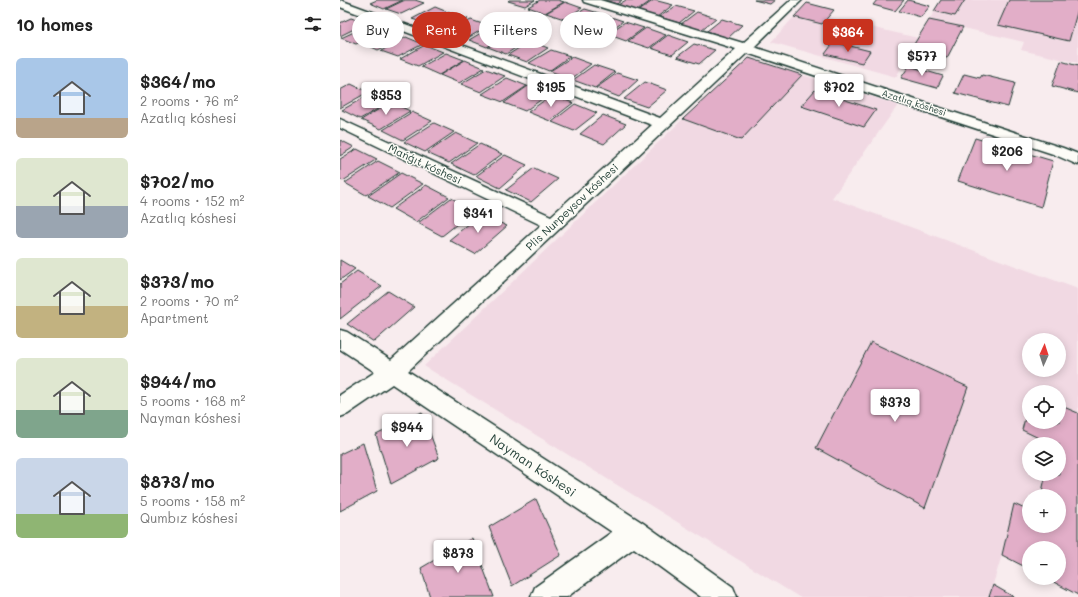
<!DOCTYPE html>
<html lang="en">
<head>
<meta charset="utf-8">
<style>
	:root { --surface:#fff; --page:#f6f6f6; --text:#222; --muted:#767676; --accent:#c8321e }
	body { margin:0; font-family:Mali,sans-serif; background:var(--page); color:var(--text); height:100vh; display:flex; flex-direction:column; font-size:15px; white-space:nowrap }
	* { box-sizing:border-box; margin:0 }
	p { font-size:13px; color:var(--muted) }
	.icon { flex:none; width:22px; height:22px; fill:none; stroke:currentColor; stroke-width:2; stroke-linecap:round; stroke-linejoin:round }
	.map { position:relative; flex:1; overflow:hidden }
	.sheet { display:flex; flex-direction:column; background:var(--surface); width:340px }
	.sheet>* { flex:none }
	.guide { position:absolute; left:12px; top:12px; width:380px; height:36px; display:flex; gap:8px }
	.needle { width:26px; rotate:3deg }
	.controls { position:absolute; left:682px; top:333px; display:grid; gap:8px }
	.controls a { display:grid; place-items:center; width:44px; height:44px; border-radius:50%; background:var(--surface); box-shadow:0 2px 10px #0003; font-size:20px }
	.price { position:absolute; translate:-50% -34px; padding:0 9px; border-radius:4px; background:#fff; color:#222; font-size:13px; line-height:26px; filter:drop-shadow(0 1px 2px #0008) }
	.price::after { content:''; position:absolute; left:50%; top:24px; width:12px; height:9px; margin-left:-6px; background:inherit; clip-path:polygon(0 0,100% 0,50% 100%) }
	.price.selected { background:var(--accent); color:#fff }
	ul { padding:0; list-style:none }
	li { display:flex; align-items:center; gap:12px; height:100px; padding:0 16px }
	li span { display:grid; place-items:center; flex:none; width:112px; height:80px; border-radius:6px; color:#555 }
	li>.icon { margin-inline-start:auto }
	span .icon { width:48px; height:48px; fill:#fffc; stroke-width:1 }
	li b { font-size:17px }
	h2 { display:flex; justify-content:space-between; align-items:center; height:48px; padding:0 16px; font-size:17px }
	.chip { padding:0 14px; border-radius:18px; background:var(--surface); box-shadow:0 2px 10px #0003; font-size:14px; line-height:36px }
	.chip.selected { background:var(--accent); color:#fff }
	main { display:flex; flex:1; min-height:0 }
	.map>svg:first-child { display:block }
	.built { fill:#f1d9e3; fill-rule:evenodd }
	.building { fill:#e2aec8; stroke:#1f3d34 }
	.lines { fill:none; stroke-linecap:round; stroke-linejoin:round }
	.street-casing { stroke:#1f3d34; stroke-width:3 }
	.street { fill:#fdfcf7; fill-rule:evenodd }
	.labels { text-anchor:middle; stroke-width:3; stroke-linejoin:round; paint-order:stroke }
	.far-street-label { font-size:9px; fill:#1f3d34; stroke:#fdfcf7 }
	.street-label { font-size:11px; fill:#1f3d34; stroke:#fdfcf7 }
	.near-street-label { font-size:13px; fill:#1f3d34; stroke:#fdfcf7 }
</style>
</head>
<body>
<main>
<section class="sheet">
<h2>10 homes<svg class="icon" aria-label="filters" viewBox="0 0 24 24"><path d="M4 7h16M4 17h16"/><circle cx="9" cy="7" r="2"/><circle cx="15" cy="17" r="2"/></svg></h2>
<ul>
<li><span style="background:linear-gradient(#a9c7e8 75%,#b9a48a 0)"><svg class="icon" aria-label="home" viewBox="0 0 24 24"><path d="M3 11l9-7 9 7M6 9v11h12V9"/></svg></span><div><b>$364/mo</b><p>2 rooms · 76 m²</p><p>Azatlıq kóshesi</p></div></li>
<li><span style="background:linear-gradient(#dfe7d0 60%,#9aa5b1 0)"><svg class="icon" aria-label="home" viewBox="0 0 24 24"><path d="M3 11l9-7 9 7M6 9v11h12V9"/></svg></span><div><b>$702/mo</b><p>4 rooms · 152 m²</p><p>Azatlıq kóshesi</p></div></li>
<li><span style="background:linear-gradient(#dfe7d0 60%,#c2b280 0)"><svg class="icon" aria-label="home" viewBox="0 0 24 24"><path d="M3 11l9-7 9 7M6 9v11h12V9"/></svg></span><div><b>$373/mo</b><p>2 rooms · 70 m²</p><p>Apartment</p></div></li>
<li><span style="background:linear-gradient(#dfe7d0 65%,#7fa58c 0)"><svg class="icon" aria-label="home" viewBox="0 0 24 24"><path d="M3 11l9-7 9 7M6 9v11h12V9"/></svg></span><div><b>$944/mo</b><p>5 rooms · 168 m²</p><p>Nayman kóshesi</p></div></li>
<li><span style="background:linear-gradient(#c9d6e8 70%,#8fb573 0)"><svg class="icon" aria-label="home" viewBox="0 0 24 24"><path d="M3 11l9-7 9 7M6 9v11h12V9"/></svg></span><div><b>$873/mo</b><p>5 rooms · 158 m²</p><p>Qumbız kóshesi</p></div></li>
</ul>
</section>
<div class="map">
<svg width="738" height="597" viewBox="0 0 738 597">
	<rect width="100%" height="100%" fill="#f8ecee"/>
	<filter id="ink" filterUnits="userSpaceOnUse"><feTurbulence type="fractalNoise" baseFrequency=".025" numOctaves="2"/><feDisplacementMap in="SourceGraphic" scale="8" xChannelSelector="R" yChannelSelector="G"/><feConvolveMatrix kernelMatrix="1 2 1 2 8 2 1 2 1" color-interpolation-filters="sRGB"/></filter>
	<g filter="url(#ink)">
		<g class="built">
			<polygon points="602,0 738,0 738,63 681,50 684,42 589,20"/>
			<polygon points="454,17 482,24 487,17 578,38 556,77 431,42"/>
			<path d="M409,58L558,105L492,198L738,289V595L719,578V548H689L662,555L649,597H459L84,366L343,119ZM689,340H719V370H689ZM689,392H719V422H689ZM689,444H719V474H689ZM689,496H719V526H689Z"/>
		</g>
		<g class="building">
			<polygon points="37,0 63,0 44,9 30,3"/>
			<polygon points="65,0 75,0 84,3 61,14 46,9"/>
			<polygon points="169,0 195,0 185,6 168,1"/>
			<polygon points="200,0 218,0 224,2 205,13 188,7"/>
			<polygon points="264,0 282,0 277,4"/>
			<polygon points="286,0 312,0 297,11 278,5"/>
			<polygon points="314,0 333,5 317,17 298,11"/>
			<polygon points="414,0 435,0 430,4"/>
			<polygon points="537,0 564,0 555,11 533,5"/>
			<polygon points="568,0 590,6 581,17 559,11"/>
			<polygon points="601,0 625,0 615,16 594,11"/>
			<polygon points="669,0 738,0 738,9 729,41 658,25"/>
			<polygon points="225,2 242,8 224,19 206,13"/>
			<polygon points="467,3 494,10 482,24 454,17"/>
			<polygon points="336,6 354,11 339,23 319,17"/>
			<polygon points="95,7 110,13 87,24 72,19"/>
			<polygon points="245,9 262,14 244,26 226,20"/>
			<polygon points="357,12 376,18 361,30 341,24"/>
			<polygon points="112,13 128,19 106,32 89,25"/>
			<polygon points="265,15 283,21 265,34 246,27"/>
			<polygon points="11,18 26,23 0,36 0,23"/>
			<polygon points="382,19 402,25 388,38 367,31"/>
			<polygon points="131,20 148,26 126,39 108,32"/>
			<polygon points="589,20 623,27 607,58 571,49"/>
			<polygon points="285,22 304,28 286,41 267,34"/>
			<polygon points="27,26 42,32 16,44 1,38"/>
			<polygon points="151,27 168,34 147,47 129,40"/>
			<polygon points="306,28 326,35 309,48 288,41"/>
			<polygon points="48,31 64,37 38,50 23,43"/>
			<polygon points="170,34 188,40 166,54 148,47"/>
			<polygon points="328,35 348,42 332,55 311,48"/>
			<polygon points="66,37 83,44 58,57 41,51"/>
			<polygon points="190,41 208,48 187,62 168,55"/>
			<polygon points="494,42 530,51 522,63 485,54"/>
			<polygon points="354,44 375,50 359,64 337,57"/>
			<polygon points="85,45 103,52 78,66 60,59"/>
			<polygon points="211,50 230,56 209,71 189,63"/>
			<polygon points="106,53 124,60 99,75 81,67"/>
			<polygon points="232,57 251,64 231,79 210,71"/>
			<polygon points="409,58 462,75 401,140 343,119"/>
			<polygon points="125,60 144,68 119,83 100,75"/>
			<polygon points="721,61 738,66 738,93 712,86"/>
			<polygon points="254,65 275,72 255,88 233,80"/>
			<polygon points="569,66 603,76 597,88 561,78"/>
			<polygon points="146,69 165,76 141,92 121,84"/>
			<polygon points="277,73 298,80 279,97 256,88"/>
			<polygon points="624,74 640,78 642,75 675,83 668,107 615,93"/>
			<polygon points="167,78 187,86 163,102 142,94"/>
			<polygon points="305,82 327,90 307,107 284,99"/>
			<polygon points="11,84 28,92 0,108 0,90"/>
			<polygon points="188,86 209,94 185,111 164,103"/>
			<polygon points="475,90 536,110 524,127 461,106"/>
			<polygon points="32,93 50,102 20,119 2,110"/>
			<polygon points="212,95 233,103 210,121 188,112"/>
			<polygon points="51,102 70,111 41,129 21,120"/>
			<polygon points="235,104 257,113 234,131 212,122"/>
			<polygon points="72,112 92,121 63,140 43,130"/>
			<polygon points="263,115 286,124 264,144 240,134"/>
			<polygon points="94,123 114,132 85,152 64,142"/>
			<polygon points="116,133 137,143 109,163 87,153"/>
			<polygon points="635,138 713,161 701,207 618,181"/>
			<polygon points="0,140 14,147 0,156"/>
			<polygon points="140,144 162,154 134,175 111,164"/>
			<polygon points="17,149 37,159 3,181 0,179 0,159"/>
			<polygon points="165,155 187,165 160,188 136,176"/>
			<polygon points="38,161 60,172 26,195 5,183"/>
			<polygon points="194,168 218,179 191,202 166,190"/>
			<polygon points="61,173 83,184 50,208 28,196"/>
			<polygon points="86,185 109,197 76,222 53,209"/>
			<polygon points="111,198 135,210 102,236 78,223"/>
			<polygon points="141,214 167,226 135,254 109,240"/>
			<polygon points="0,260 15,269 0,280"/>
			<polygon points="17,271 42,286 0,319 0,284"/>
			<polygon points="48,291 74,307 34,342 7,324"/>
			<polygon points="531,342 628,387 585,508 476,448"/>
			<polygon points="689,402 689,422 719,422 719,405 738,413 738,595 706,578 719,578 719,548 689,548 689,569 662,555 674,504 689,511 689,526 719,526 719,496 701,496 706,474 719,474 719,444 711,444 682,430"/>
			<polygon points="82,412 99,458 51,484 36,435"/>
			<polygon points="23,443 37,491 0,511 0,454"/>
			<polygon points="196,499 221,555 172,586 149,527"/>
			<polygon points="132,538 154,597 90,597 81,568"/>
			<polygon points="653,585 674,597 649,597"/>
		</g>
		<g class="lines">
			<g class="street-casing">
				<polygon id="street" points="0,0 320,118 396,49 244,2 243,0 260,0 403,43 451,0 462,0 414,47 723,148 738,154 738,165 713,154 407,53 68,371 303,523 393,587 397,597 361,597 294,548 227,597 191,597 195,587 272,532 52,384 8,414 0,417 0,395 35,372 0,349 0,330 7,332 51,360 201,225 0,128 0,119 211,216 312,125 0,7"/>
			</g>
			<use href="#street" class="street"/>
		</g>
	</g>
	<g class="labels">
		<g class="far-street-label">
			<text transform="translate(574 103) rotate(18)" y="3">Azatlıq kóshesi</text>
		</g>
		<g class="street-label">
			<text transform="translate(85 164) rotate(25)" y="4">Mańǵıt kóshesi</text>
			<text transform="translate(232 207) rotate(-43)" y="4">Plis Nurpeysov kóshesi</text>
		</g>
		<g class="near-street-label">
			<text transform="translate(193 465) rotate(34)" y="5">Nayman kóshesi</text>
		</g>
	</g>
</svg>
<div class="controls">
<a><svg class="needle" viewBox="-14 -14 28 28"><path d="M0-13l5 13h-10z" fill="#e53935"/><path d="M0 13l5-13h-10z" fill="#767676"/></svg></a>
<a><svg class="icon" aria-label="locate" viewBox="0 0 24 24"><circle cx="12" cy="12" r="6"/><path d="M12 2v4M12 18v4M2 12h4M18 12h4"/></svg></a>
<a><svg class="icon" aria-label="layers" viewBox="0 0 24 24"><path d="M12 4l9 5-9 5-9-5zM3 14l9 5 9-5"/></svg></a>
<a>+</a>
<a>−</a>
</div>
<b class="price selected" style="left:508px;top:53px">$364</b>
<b class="price" style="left:582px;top:77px">$577</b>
<b class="price" style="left:211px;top:108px">$195</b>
<b class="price" style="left:499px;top:108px">$702</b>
<b class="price" style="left:46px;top:116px">$353</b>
<b class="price" style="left:667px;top:172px">$206</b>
<b class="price" style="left:138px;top:234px">$341</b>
<b class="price" style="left:555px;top:423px">$373</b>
<b class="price" style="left:67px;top:448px">$944</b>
<b class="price" style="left:118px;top:574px">$873</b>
<div class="guide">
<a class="chip">Buy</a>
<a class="chip selected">Rent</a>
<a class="chip">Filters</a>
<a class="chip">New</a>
</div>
</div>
</main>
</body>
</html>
